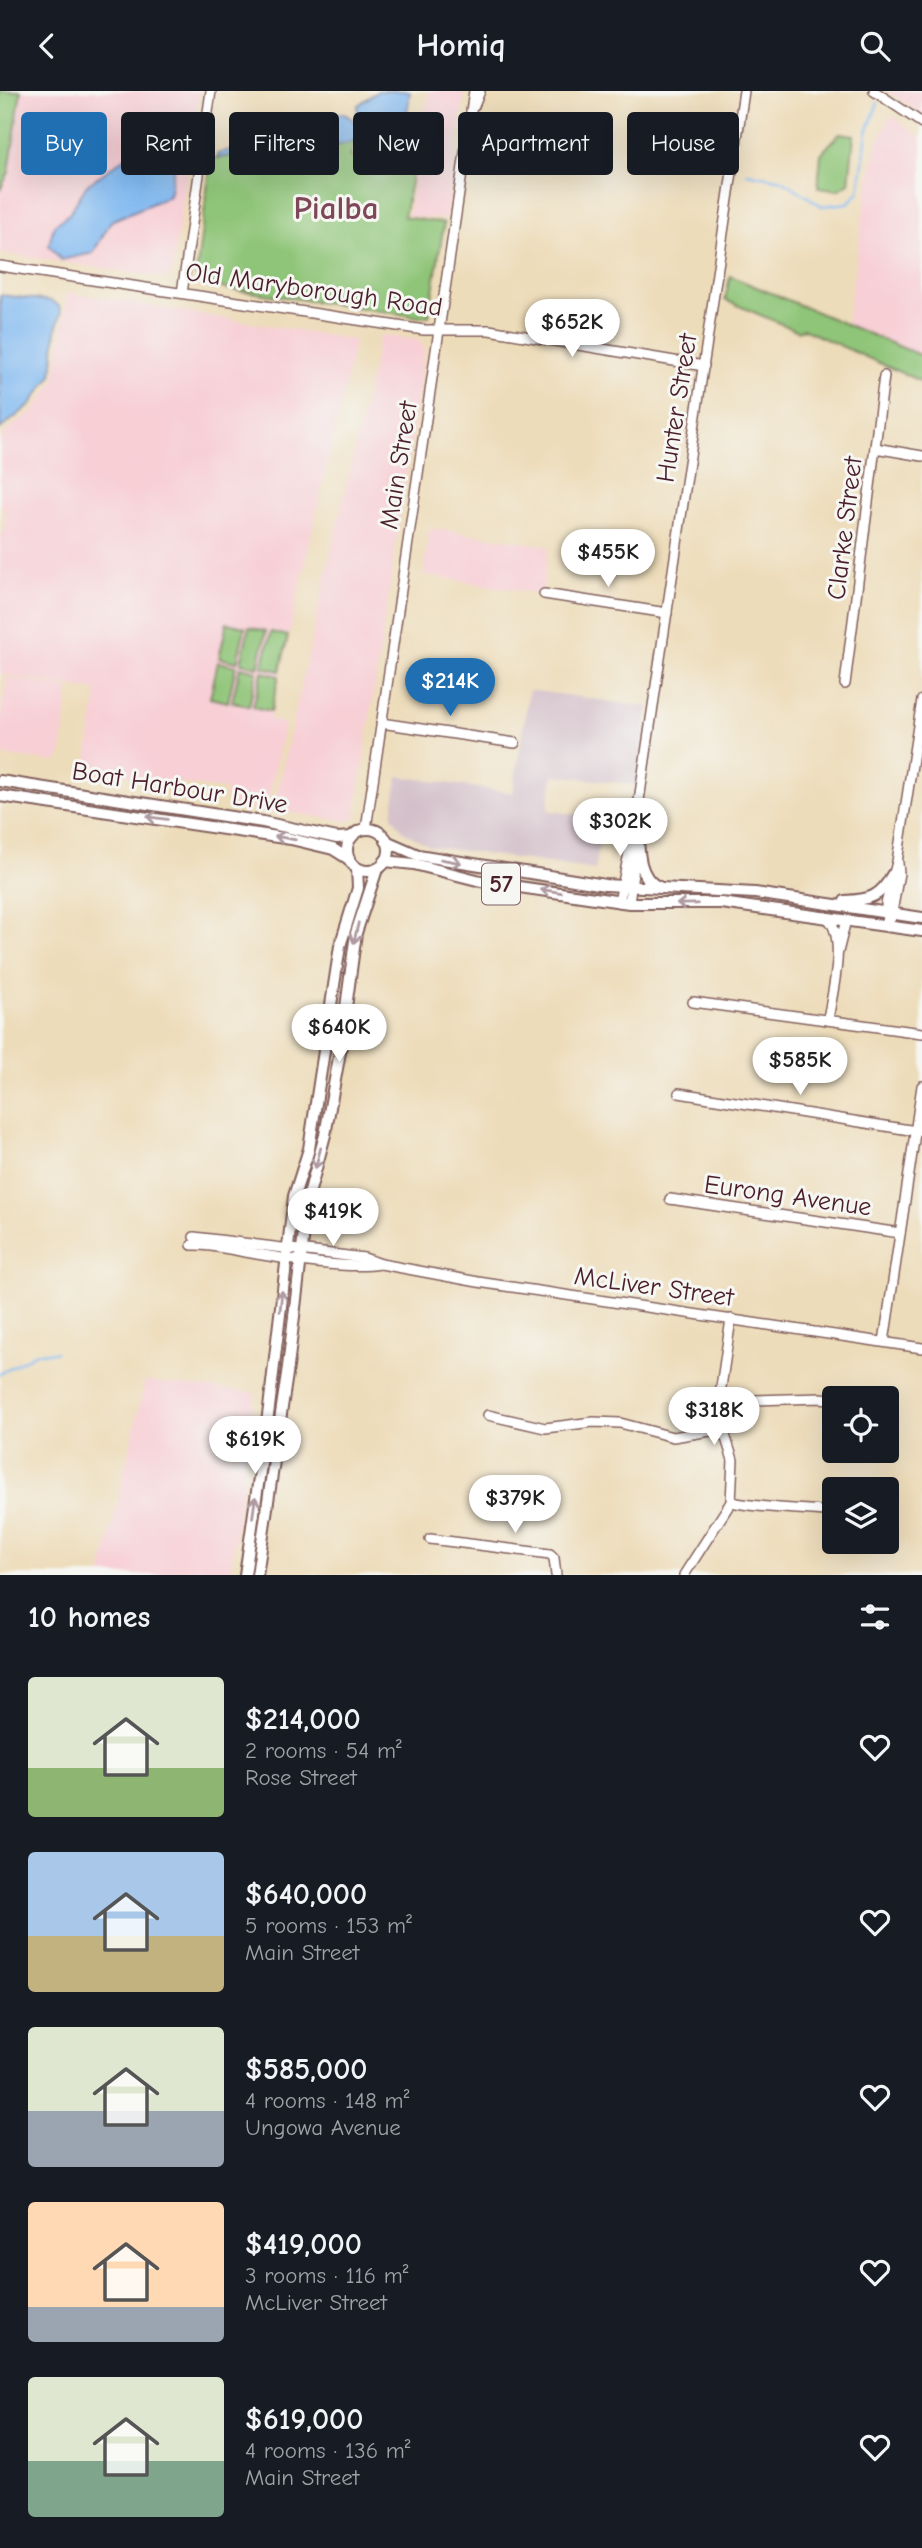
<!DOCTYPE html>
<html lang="en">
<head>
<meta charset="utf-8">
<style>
	:root { --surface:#171b24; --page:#242831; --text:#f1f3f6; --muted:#9ea1a6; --accent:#1f6fb2 }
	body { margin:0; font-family:"Comic Neue",sans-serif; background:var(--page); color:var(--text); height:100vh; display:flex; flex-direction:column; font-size:26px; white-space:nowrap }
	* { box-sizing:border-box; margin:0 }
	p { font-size:23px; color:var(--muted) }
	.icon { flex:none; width:38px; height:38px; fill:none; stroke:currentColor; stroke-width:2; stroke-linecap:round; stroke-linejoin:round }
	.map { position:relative; height:1484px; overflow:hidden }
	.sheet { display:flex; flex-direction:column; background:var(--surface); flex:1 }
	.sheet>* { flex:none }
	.banner { position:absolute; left:21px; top:21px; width:880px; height:63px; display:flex; gap:14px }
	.controls { position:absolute; left:822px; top:1295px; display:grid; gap:14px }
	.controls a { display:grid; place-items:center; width:77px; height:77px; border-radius:7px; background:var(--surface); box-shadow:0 7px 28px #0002; font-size:35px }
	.price { position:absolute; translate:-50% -60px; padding:0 16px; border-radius:24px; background:#fff; color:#222; font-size:23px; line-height:46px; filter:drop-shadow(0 2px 4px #0008) }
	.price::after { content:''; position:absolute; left:50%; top:42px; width:21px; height:16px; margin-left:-10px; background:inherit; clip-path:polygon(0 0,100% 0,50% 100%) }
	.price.current { background:var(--accent); color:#fff }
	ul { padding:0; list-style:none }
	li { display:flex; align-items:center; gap:21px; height:175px; padding:0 28px }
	li span { display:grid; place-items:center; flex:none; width:196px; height:140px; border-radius:7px; color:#555 }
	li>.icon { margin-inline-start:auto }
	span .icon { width:84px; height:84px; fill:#fffc; stroke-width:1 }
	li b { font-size:30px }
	h2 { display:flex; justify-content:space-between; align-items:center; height:84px; padding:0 28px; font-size:30px }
	.chip { padding:0 24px; border-radius:7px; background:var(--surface); box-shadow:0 7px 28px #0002; font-size:24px; line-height:63px }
	.chip.current { background:var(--accent); color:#fff }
	header { display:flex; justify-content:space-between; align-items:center; height:91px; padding:0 28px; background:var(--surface); font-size:32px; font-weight:800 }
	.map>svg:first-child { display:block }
	.built { fill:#f7cfd5 }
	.industrial { fill:#d2bdc8 }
	.green { fill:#8fc578; stroke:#6c7252; stroke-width:2 }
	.water { fill:#81b9f1; stroke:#666c8e; stroke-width:2 }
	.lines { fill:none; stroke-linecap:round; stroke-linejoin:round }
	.stream { stroke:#81b9f1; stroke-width:2.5 }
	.minor-casing { stroke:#83615d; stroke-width:12 }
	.major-casing { stroke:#83615d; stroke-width:14 }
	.minor { stroke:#fff; stroke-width:9 }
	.major { stroke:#fff; stroke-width:10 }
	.oneway { stroke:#ae9aa0 }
	.labels { text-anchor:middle; stroke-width:6; stroke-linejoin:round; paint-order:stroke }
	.shield { fill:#f6f6f2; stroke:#7e6067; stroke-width:2 }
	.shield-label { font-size:24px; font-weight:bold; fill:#4a1f2b }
	.street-label { font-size:26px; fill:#4a1f2b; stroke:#f6f6f2 }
	.district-label { font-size:33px; font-weight:bold; fill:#7f4858; stroke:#f6f6f2 }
</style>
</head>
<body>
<header><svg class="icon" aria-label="back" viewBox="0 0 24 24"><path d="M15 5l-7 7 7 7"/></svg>Homiq<svg class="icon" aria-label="search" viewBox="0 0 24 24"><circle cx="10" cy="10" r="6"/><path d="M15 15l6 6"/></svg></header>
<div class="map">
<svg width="922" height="1484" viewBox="0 0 922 1484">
	<rect width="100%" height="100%" fill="#f6f6f2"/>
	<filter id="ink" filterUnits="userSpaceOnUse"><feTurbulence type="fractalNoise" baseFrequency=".0143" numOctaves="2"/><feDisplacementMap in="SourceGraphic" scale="14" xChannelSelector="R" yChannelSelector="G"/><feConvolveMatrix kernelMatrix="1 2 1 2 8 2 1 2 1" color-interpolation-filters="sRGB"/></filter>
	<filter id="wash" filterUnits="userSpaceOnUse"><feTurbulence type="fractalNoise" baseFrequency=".00686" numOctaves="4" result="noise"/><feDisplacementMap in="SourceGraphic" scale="28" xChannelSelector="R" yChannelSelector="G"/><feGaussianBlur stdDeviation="1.57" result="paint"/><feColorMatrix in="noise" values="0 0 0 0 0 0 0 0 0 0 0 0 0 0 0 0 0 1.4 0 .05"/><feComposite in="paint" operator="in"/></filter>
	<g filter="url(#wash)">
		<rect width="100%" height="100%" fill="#eddcb9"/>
		<g class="built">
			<polygon points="0,0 200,0 172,181 167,187 0,162"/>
			<polygon points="429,0 465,0 446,128 408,125"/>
			<polygon points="887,0 922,0 922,24"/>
			<polygon points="891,24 922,47 922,265 846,234 867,99 878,50"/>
			<polygon points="67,201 355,249 270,629 285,632 266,719 234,714 226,708 226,699 92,679 87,672 97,600 221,621 0,583 0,451 6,429 0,409 0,350 7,339 35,318 55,288"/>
			<polygon points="380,244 419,249 425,258 355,727 346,730 273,719"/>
			<polygon points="430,437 549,455 542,503 423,484"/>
			<polygon points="7,586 69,597 61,665 56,671 0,664 0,629"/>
			<polygon points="145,1290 255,1302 230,1484 101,1484"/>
		</g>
		<polygon class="industrial" points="529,599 649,616 637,694 553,684 548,719 602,728 595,779 430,755 404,741 392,725 398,685 513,702"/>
		<g class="green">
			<polygon points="0,0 21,0 9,81 0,99"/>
			<polygon points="840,42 854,44 849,92 838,99 818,96 821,63"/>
			<polygon points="356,50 350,65 357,69 414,76 404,126 444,132 429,225 420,226 203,194 196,184 211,68 265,60 321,58"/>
			<polygon points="730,185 922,265 922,291 803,238 798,240 725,209"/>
			<polygon points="227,532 245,536 237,571 219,567"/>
			<polygon points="249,536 266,540 258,576 241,572"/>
			<polygon points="271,541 288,545 280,580 262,576"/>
			<polygon points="218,571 236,575 228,611 210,607"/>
			<polygon points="240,576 257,580 249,615 232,611"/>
			<polygon points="262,581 279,585 271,620 253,616"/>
		</g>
		<g class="water">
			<path d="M378,0H410C407,20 405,73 372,63L368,58L370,45L361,33L357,37L359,46L349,52L320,57L287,60L272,56L219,67L217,63L267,47L273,34L281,32C288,35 294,40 302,39C321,36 337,6 357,34L360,31L357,24L358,14Z"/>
			<polygon points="165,54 180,60 193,58 193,62 175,71 169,105 111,130 93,162 61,169 49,154 54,134 69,123 87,94 126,66"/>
			<polygon points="0,204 51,210 59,215 61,222 56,238 52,284 30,314 0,338"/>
		</g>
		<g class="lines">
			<g class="stream">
				<polyline points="747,82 782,89 822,115 848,112 859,101 867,41 878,12"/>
				<polyline points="0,1283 36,1262 56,1261"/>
			</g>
		</g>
	</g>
	<g filter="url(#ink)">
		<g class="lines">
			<g class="minor-casing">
				<g id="minor">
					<polyline points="874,0 922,32"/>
					<polyline points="474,15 480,0"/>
					<polyline points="0,175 424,239 489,239 704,275"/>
					<polyline points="182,202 211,0"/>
					<polyline points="875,357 922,365"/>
					<polyline points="544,503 667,522"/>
					<polyline points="845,593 884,285"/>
					<polyline points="381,632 515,652"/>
					<polyline points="366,738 474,0"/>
					<polyline points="619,811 637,723 744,0"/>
					<polyline points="629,812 636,760"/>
					<path d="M826,826C848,843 832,903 828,928"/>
					<polyline points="891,827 899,782 898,772"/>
					<polyline points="887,836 886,813 897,771 922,609"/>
					<polyline points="838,861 846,829"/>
					<polyline points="693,911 922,942"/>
					<polyline points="679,1002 916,1040"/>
					<polyline points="670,1108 900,1142"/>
					<polyline points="194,1146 364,1167 381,1173 478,1191 922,1257"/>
					<path d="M192,1154C210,1153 227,1158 245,1161C281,1167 346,1179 380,1173"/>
					<polyline points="884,1251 922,995"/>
					<polyline points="719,1310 821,1307 835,1309"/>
					<polyline points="488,1324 545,1337 593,1331 620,1332 673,1346 723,1338"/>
					<path d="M731,1411C765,1418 798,1417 832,1421"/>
					<polyline points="430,1448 550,1463 554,1467 556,1484"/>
					<polyline points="684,1484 731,1411 733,1369 723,1338 719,1310 731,1228"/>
				</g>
			</g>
			<g class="major-casing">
				<g id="major">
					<polyline points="0,690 263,731 337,747 352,746"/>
					<polyline points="0,705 291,748 333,758 349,768"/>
					<path d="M637,723C639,746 634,786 659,796"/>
					<circle cx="368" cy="759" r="21"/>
					<polyline points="386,750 418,764 605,794 755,802 922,827"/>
					<polyline points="385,770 414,773 485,791 629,812 721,812 922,840"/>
					<path d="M845,810C869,809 881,806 892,784"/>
					<polyline points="245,1484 269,1317 294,1105 309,1058 340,855 358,797 357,777"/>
					<polyline points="257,1484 288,1276 308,1107 325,1044 340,961 356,842 377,778"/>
				</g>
			</g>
			<use href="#minor" class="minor"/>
			<use href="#major" class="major"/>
		</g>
		<defs><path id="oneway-shaft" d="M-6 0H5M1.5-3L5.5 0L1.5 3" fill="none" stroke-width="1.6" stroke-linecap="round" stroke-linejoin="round" transform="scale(1.75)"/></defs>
		<g class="oneway">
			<use href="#oneway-shaft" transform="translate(157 727) rotate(-172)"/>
			<use href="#oneway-shaft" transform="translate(285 747) rotate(-170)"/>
			<use href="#oneway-shaft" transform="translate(451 770) rotate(10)"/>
			<use href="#oneway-shaft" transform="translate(551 800) rotate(-171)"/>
			<use href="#oneway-shaft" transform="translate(687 813) rotate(179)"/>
			<use href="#oneway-shaft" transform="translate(356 842) rotate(103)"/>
			<use href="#oneway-shaft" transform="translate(318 1067) rotate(105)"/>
			<use href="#oneway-shaft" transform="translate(281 1210) rotate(-84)"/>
			<use href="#oneway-shaft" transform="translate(254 1416) rotate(-82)"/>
		</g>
	</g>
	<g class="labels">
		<rect class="shield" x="482" y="772.5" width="38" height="41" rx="5"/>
		<g class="shield-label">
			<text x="501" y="801">57</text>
		</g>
		<g class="street-label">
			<text transform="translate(314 198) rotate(8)" y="9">Old Maryborough Road</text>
			<text transform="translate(676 317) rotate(-81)" y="9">Hunter Street</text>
			<text transform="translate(398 374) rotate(-81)" y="9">Main Street</text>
			<text transform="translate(844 437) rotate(-83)" y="9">Clarke Street</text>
			<text transform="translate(180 696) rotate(9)" y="9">Boat Harbour Drive</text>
			<text transform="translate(788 1104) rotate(8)" y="9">Eurong Avenue</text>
			<text transform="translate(654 1195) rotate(8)" y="9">McLiver Street</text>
		</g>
		<g class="district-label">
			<text x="336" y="128">Pialba</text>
		</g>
	</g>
</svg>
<div class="controls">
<a><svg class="icon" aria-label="locate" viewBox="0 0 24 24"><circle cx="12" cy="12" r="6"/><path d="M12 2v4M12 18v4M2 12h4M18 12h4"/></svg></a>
<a><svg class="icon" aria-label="layers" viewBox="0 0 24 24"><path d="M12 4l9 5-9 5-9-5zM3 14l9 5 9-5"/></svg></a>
</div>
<b class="price" style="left:572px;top:268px">$652K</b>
<b class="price" style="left:608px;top:498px">$455K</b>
<b class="price current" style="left:450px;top:627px">$214K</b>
<b class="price" style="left:620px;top:767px">$302K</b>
<b class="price" style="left:339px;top:973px">$640K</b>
<b class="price" style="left:800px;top:1006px">$585K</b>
<b class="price" style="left:333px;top:1157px">$419K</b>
<b class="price" style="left:714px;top:1356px">$318K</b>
<b class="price" style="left:255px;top:1385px">$619K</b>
<b class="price" style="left:515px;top:1444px">$379K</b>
<div class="banner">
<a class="chip current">Buy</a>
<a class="chip">Rent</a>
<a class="chip">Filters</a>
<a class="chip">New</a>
<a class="chip">Apartment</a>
<a class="chip">House</a>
</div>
</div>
<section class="sheet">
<h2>10 homes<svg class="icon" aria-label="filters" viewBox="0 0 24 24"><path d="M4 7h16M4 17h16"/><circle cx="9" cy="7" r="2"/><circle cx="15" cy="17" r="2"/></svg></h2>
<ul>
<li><span style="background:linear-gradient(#dfe7d0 65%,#8fb573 0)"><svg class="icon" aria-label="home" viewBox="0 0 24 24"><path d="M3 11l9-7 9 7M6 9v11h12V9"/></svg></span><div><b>$214,000</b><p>2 rooms · 54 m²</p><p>Rose Street</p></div><svg class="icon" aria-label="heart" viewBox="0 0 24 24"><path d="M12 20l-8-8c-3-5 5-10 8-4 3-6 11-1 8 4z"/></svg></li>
<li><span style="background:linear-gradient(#a9c7e8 60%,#c2b280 0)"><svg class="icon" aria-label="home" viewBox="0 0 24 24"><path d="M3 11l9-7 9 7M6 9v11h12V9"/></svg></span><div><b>$640,000</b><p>5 rooms · 153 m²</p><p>Main Street</p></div><svg class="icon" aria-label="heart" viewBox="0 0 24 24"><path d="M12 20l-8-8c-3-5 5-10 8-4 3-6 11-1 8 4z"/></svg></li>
<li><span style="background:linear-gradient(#dfe7d0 60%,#9aa5b1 0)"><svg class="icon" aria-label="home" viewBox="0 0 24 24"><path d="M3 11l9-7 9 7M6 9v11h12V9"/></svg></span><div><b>$585,000</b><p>4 rooms · 148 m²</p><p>Ungowa Avenue</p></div><svg class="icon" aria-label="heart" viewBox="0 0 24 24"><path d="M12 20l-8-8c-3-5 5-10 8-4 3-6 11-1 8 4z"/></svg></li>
<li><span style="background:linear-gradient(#ffd9b3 75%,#9aa5b1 0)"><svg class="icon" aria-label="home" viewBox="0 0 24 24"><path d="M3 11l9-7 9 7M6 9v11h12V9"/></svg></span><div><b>$419,000</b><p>3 rooms · 116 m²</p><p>McLiver Street</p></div><svg class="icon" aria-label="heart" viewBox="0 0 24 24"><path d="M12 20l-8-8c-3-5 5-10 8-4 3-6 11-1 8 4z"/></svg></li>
<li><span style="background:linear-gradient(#dfe7d0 60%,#7fa58c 0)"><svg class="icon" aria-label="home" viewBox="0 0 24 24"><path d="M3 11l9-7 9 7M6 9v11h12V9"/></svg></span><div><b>$619,000</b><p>4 rooms · 136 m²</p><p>Main Street</p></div><svg class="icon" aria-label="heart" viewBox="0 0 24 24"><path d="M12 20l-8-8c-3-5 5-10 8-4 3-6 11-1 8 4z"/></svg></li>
</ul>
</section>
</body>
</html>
